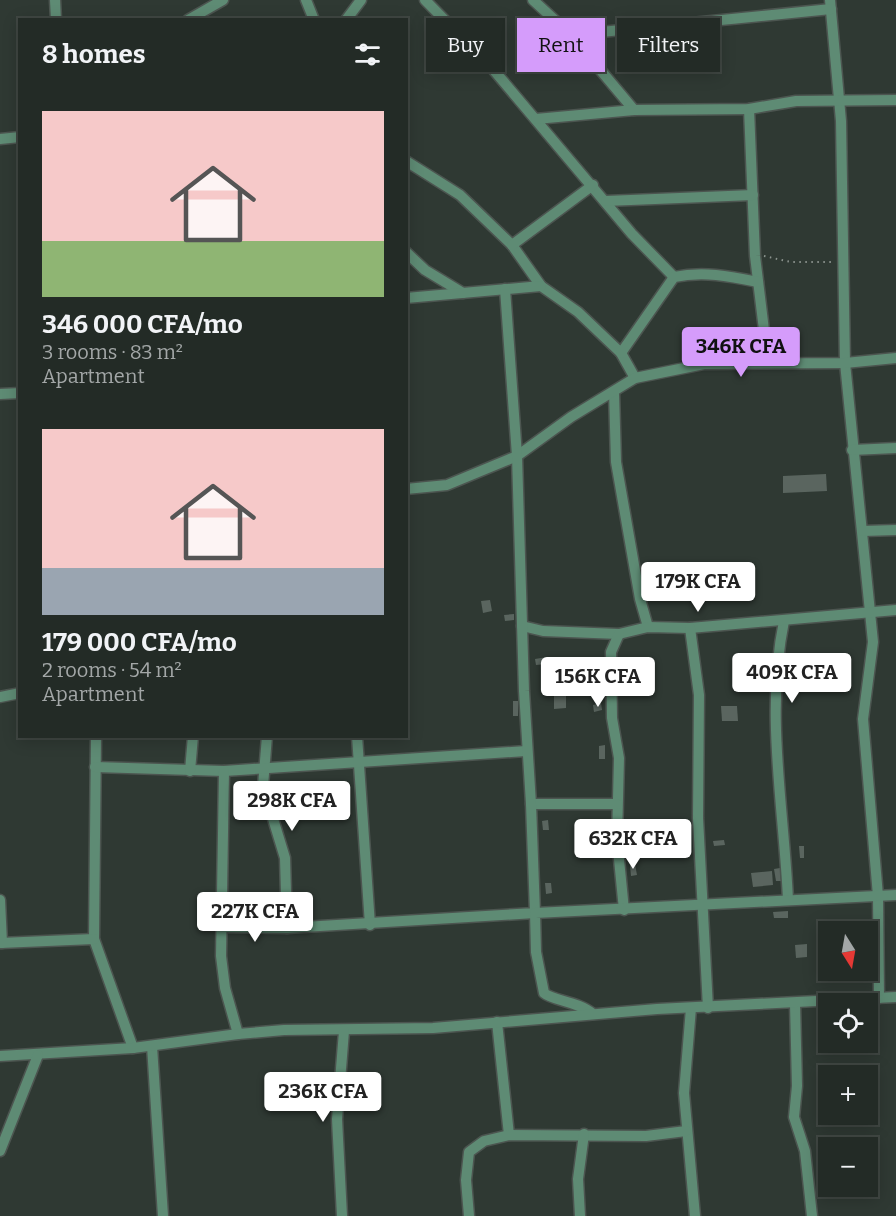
<!DOCTYPE html>
<html lang="en">
<head>
<meta charset="utf-8">
<style>
	:root { --surface:#232b26; --page:#2b332e; --text:#f1f3f6; --muted:#a3a7a7; --line:#404743; --accent:#d59cfb }
	body { margin:0; font-family:Bitter,serif; background:var(--page); color:var(--text); height:100vh; display:flex; flex-direction:column; font-size:22px; white-space:nowrap }
	* { box-sizing:border-box; margin:0 }
	p { font-size:20px; color:var(--muted) }
	.icon { flex:none; width:33px; height:33px; fill:none; stroke:currentColor; stroke-width:2; stroke-linecap:round; stroke-linejoin:round }
	.map { position:relative; flex:1; overflow:hidden }
	.sheet { position:absolute; left:18px; top:18px; width:390px; height:720px; display:flex; flex-direction:column; background:var(--surface); border-radius:0px; box-shadow:0 3px 15px #0003,0 0 0 2px var(--line) }
	.sheet>* { flex:none }
	.guide { position:absolute; left:426px; top:18px; width:380px; height:54px; display:flex; gap:12px }
	.needle { width:39px; rotate:169deg }
	.fabs { position:absolute; left:818px; top:921px; display:grid; gap:12px }
	.fabs a { display:grid; place-items:center; width:60px; height:60px; border-radius:0px; background:var(--surface); box-shadow:0 3px 15px #0003,0 0 0 2px var(--line); font-size:30px }
	.price { position:absolute; translate:-50% -51px; padding:0 14px; border-radius:6px; background:#fff; color:#222; font-size:20px; line-height:39px; filter:drop-shadow(0 2px 3px #0008) }
	.price::after { content:''; position:absolute; left:50%; top:36px; width:18px; height:14px; margin-left:-9px; background:inherit; clip-path:polygon(0 0,100% 0,50% 100%) }
	.price.current { background:var(--accent); color:#111 }
	ul { padding:0; list-style:none }
	li { display:grid; align-content:center; gap:12px; height:318px; padding:0 24px }
	li span { display:grid; place-items:center; height:186px; border-radius:0px; color:#555 }
	li>.icon { margin-inline-start:auto }
	span .icon { width:108px; height:108px; fill:#fffc; stroke-width:1 }
	li b { font-size:26px }
	h2 { display:flex; justify-content:space-between; align-items:center; height:72px; padding:0 24px; font-size:26px }
	.tag { padding:0 21px; border-radius:0px; background:var(--surface); box-shadow:0 3px 15px #0003,0 0 0 2px var(--line); font-size:21px; line-height:54px }
	.tag.current { background:var(--accent); color:#111 }
	.map>svg:first-child { display:block }
	.building { fill:#5a655f }
	.lines { fill:none; stroke-linecap:round; stroke-linejoin:round }
	.minor-casing { stroke:#4c5550; stroke-width:13 }
	.path { stroke:#8c948f; stroke-width:2; stroke-dasharray:1.5 4.5; stroke-linecap:butt }
	.minor { stroke:#5e8b74; stroke-width:10 }
</style>
</head>
<body>
<div class="map">
<svg width="896" height="1216" viewBox="0 0 896 1216">
	<rect width="100%" height="100%" fill="#2f3933"/>
	<g class="building">
		<polygon points="826,474 827,491 783,493 783,476"/>
		<polygon points="490,600 492,611 483,613 481,601"/>
		<polygon points="514,614 514,620 505,621 504,615"/>
		<polygon points="547,657 547,664 536,665 535,659"/>
		<polygon points="554,690 566,690 566,708 554,709"/>
		<rect x="513" y="701" width="5" height="15"/>
		<polygon points="601,703 602,710 594,712 593,705"/>
		<polygon points="721,706 737,706 738,721 722,721"/>
		<polygon points="605,745 605,759 599,759 599,746"/>
		<polygon points="548,820 549,830 543,830 542,821"/>
		<polygon points="724,840 725,845 714,846 713,841"/>
		<polygon points="799,846 804,846 804,858 800,858"/>
		<polygon points="635,864 637,875 631,876 630,865"/>
		<polygon points="780,868 781,881 776,881 774,869"/>
		<polygon points="772,871 773,885 753,887 751,873"/>
		<polygon points="545,883 551,883 552,893 546,894"/>
		<polygon points="788,911 788,918 774,918 773,912"/>
		<polygon points="807,944 807,957 796,958 795,945"/>
		<polygon points="828,967 832,974 818,975 818,968"/>
	</g>
	<g class="lines">
		<g class="minor-casing">
			<g id="minor">
				<polyline points="55,0 56,20"/>
				<polyline points="306,0 314,20"/>
				<polyline points="425,0 492,68 632,234 674,277"/>
				<polyline points="533,0 571,35 634,110"/>
				<polyline points="830,0 841,121 845,363 873,642 863,719 878,896 879,998"/>
				<polyline points="188,20 223,0"/>
				<polyline points="346,20 361,0"/>
				<polyline points="571,35 831,9"/>
				<polyline points="749,109 755,256 768,363"/>
				<polyline points="536,119 634,110 749,109 796,101 896,100"/>
				<polyline points="0,139 20,137"/>
				<polyline points="406,161 460,195 512,245 541,286 578,312 621,353 635,378"/>
				<polyline points="606,201 753,195"/>
				<polyline points="512,245 593,185"/>
				<polyline points="406,252 425,270 463,293"/>
				<polyline points="406,298 541,286"/>
				<path d="M621,353L674,277C703,271 729,276 758,282"/>
				<polyline points="614,392 616,462 640,599 648,627"/>
				<polyline points="0,394 20,393"/>
				<polyline points="852,450 896,448"/>
				<polyline points="406,489 447,485 517,456 571,417 635,378 704,364 845,363 896,358"/>
				<polyline points="863,531 896,530"/>
				<path d="M784,621C765,713 784,808 788,900"/>
				<polyline points="522,626 543,631 619,634 648,627 690,628 896,610"/>
				<polyline points="690,628 699,695 698,818 708,1008"/>
				<polyline points="619,634 611,652 612,718 619,758 617,839 624,910"/>
				<polyline points="0,697 20,693"/>
				<polyline points="96,736 94,939 133,1048"/>
				<polyline points="267,736 263,786 285,858 287,928"/>
				<polyline points="357,736 370,925"/>
				<polyline points="95,767 224,771 526,751"/>
				<polyline points="190,771 193,736"/>
				<polyline points="224,771 221,956 225,988 238,1034"/>
				<polyline points="531,804 617,804"/>
				<polyline points="0,900 2,943"/>
				<polyline points="224,927 287,928 535,913 531,804 524,691 517,456 505,289"/>
				<polyline points="0,943 94,939"/>
				<polyline points="795,1004 797,1086 794,1117 805,1151 812,1216"/>
				<polyline points="691,1008 684,1093 695,1216"/>
				<path d="M593,1014C578,1001 553,1001 544,993L536,952L535,913L896,895"/>
				<polyline points="497,1022 509,1135"/>
				<polyline points="152,1046 163,1216"/>
				<polyline points="0,1056 133,1048 238,1034 284,1030 433,1028 657,1009 896,997"/>
				<polyline points="0,1151 38,1055"/>
				<polyline points="342,1216 337,1119 344,1031"/>
				<polyline points="469,1216 466,1180 469,1152 484,1141 509,1135 646,1136 686,1131"/>
				<polyline points="580,1216 578,1179 584,1134"/>
			</g>
		</g>
		<polyline class="path" points="764,256 791,262 832,262"/>
		<use href="#minor" class="minor"/>
	</g>
</svg>
<div class="fabs">
<a><svg class="needle" viewBox="-14 -14 28 28"><path d="M0-13l5 13h-10z" fill="#e53935"/><path d="M0 13l5-13h-10z" fill="#a3a7a7"/></svg></a>
<a><svg class="icon" aria-label="locate" viewBox="0 0 24 24"><circle cx="12" cy="12" r="6"/><path d="M12 2v4M12 18v4M2 12h4M18 12h4"/></svg></a>
<a>+</a>
<a>−</a>
</div>
<b class="price current" style="left:741px;top:378px">346K CFA</b>
<b class="price" style="left:698px;top:613px">179K CFA</b>
<b class="price" style="left:792px;top:704px">409K CFA</b>
<b class="price" style="left:598px;top:708px">156K CFA</b>
<b class="price" style="left:292px;top:832px">298K CFA</b>
<b class="price" style="left:633px;top:870px">632K CFA</b>
<b class="price" style="left:255px;top:943px">227K CFA</b>
<b class="price" style="left:323px;top:1123px">236K CFA</b>
<div class="guide">
<a class="tag">Buy</a>
<a class="tag current">Rent</a>
<a class="tag">Filters</a>
</div>
<section class="sheet">
<h2>8 homes<svg class="icon" aria-label="filters" viewBox="0 0 24 24"><path d="M4 7h16M4 17h16"/><circle cx="9" cy="7" r="2"/><circle cx="15" cy="17" r="2"/></svg></h2>
<ul>
<li><span style="background:linear-gradient(#f6c9c9 70%,#8fb573 0)"><svg class="icon" aria-label="home" viewBox="0 0 24 24"><path d="M3 11l9-7 9 7M6 9v11h12V9"/></svg></span><div><b>346 000 CFA/mo</b><p>3 rooms · 83 m²</p><p>Apartment</p></div></li>
<li><span style="background:linear-gradient(#f6c9c9 75%,#9aa5b1 0)"><svg class="icon" aria-label="home" viewBox="0 0 24 24"><path d="M3 11l9-7 9 7M6 9v11h12V9"/></svg></span><div><b>179 000 CFA/mo</b><p>2 rooms · 54 m²</p><p>Apartment</p></div></li>
</ul>
</section>
</div>
</body>
</html>
